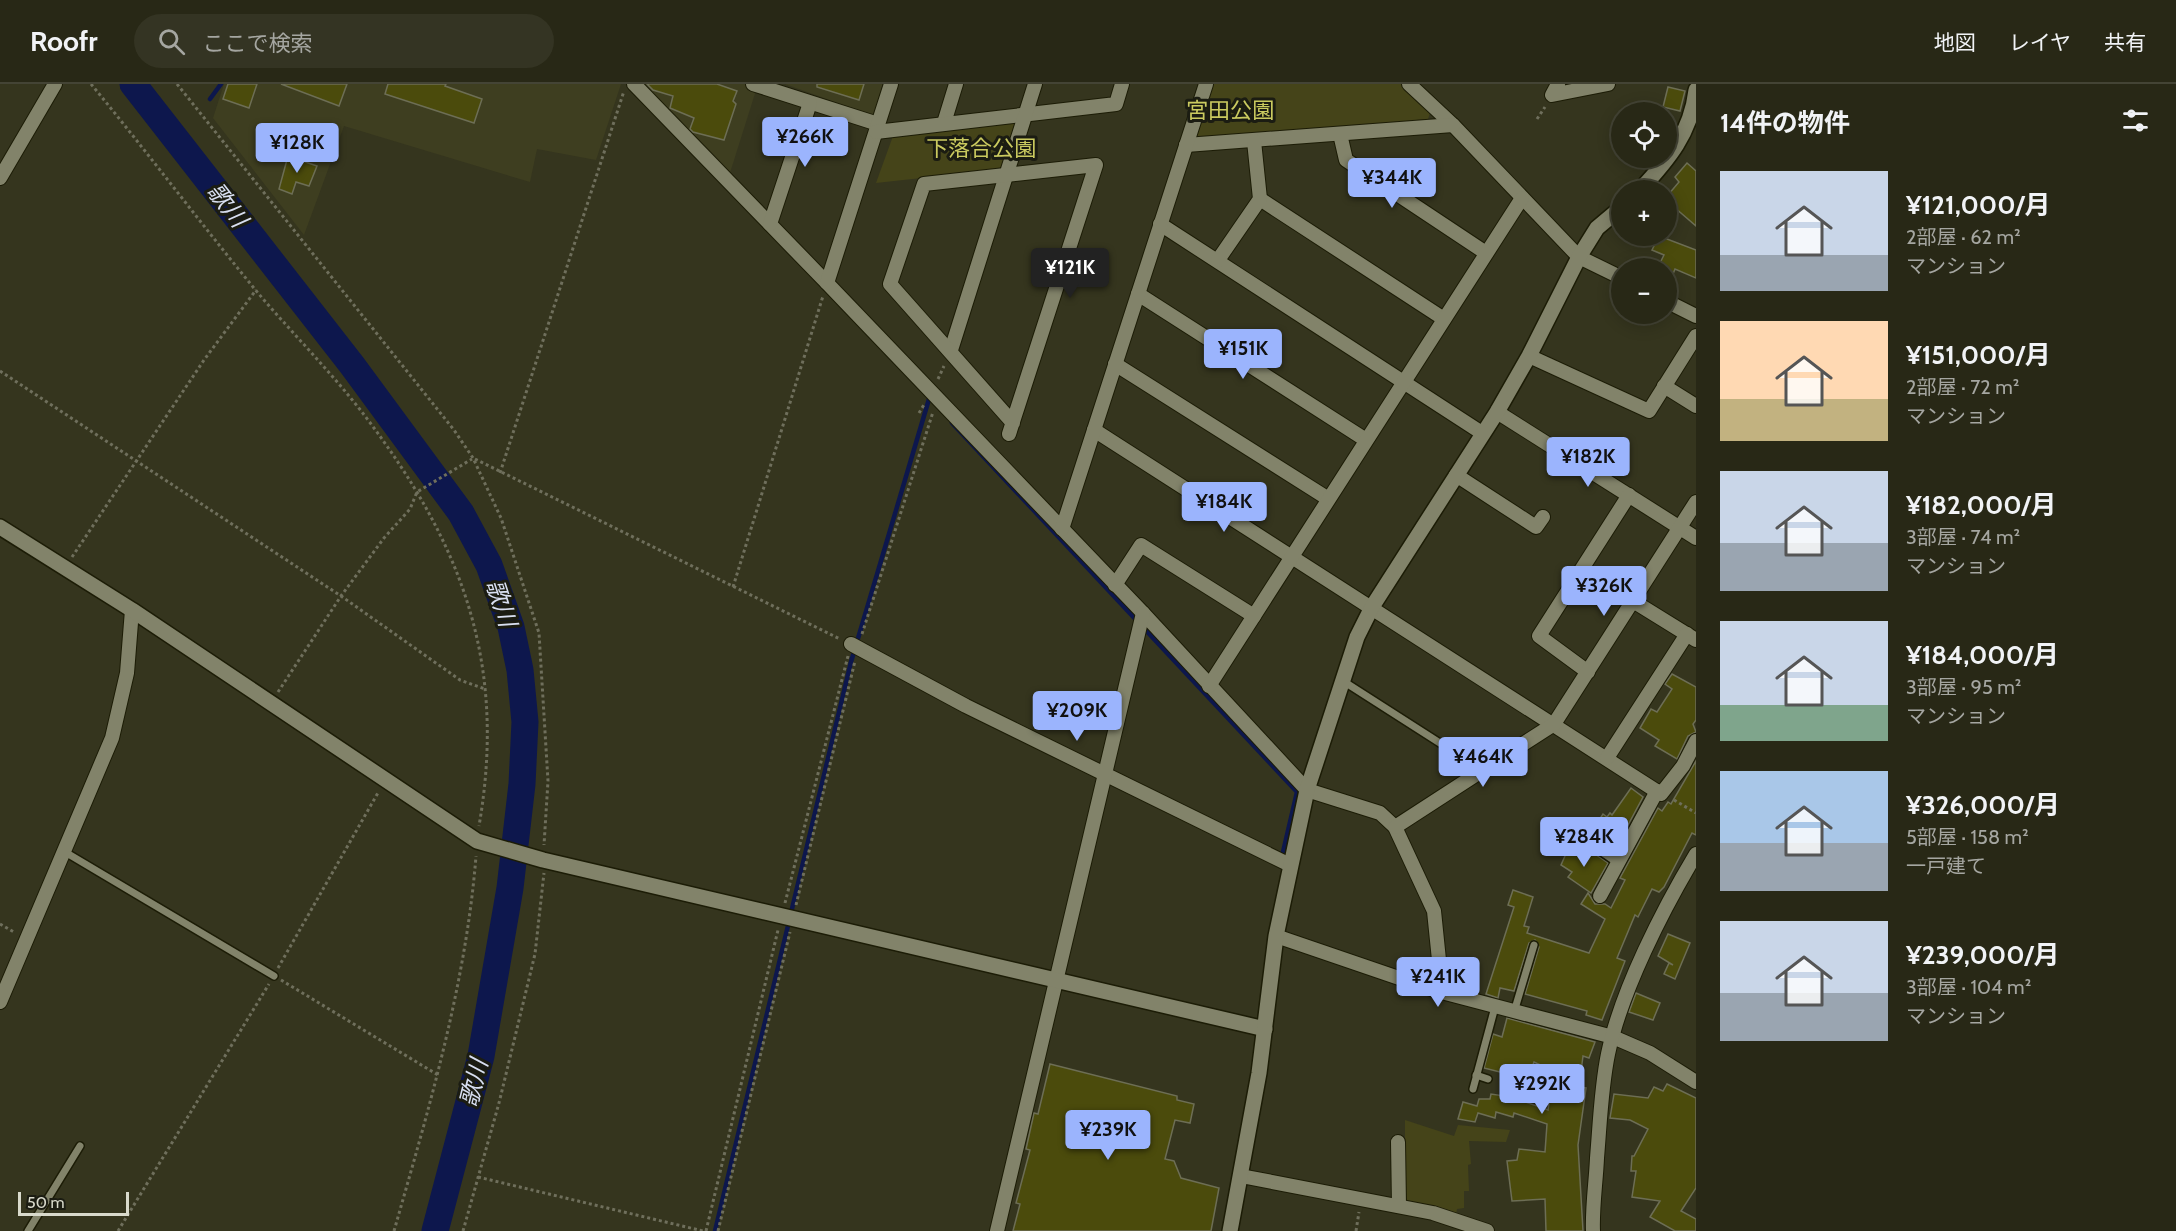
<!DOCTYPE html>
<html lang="ja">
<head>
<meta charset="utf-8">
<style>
	:root { --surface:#282816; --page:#343423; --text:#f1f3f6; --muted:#a5a6a1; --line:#444435; --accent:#9bb4fd }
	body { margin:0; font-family:Cabin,"Noto Sans JP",sans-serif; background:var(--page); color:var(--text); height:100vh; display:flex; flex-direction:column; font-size:22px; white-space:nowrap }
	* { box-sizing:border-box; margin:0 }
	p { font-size:20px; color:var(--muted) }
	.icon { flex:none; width:33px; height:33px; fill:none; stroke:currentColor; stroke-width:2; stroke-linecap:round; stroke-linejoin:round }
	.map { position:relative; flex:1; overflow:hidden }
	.panel { display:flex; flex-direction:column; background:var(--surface); width:480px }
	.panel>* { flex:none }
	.fabs { position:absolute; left:1611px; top:18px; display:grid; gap:12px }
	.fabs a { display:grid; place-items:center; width:66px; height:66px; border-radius:50%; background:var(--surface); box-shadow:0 3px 15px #0003,0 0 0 2px var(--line); font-size:30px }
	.scale { position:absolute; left:18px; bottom:15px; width:111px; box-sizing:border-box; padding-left:6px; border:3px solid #d9dacc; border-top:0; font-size:16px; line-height:21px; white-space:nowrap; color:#d9dacc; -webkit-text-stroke:4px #1b1c12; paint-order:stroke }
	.price { position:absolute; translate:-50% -51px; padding:0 14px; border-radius:6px; background:var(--accent); color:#111; font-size:20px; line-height:39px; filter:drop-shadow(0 2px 3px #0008) }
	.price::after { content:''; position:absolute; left:50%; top:36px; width:18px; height:14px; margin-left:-9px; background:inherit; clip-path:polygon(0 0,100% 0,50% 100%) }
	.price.selected { background:#222; color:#fff }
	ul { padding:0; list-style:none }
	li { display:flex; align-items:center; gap:18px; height:150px; padding:0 24px }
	li span { display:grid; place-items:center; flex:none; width:168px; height:120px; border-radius:0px; color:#555 }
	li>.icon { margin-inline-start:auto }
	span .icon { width:72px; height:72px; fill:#fffc; stroke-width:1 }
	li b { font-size:26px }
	h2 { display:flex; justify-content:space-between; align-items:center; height:72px; padding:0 24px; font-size:26px }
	header { display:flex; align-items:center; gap:36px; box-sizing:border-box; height:84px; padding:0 30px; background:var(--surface); border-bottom:2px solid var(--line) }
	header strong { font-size:28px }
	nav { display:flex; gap:33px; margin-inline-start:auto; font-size:21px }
	.search { width:420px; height:54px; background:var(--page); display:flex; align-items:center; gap:15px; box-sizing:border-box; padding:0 21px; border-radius:33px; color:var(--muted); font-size:22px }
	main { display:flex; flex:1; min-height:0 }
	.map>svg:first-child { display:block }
	.built { fill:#3e3e20 }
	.green { fill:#454419 }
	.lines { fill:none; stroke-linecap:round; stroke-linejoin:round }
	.stream { stroke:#0d174d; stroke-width:4.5 }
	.river { stroke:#0d174d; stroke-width:27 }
	.building { fill:#4b4b0c; stroke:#6d6e55; stroke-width:1.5; fill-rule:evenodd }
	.lane-casing { stroke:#1c1c06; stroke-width:10 }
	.street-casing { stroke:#1c1c06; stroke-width:16 }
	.secondary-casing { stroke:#1c1c06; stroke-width:18 }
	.path { stroke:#6f6f5c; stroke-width:3; stroke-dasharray:3 3; stroke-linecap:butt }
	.lane { stroke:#82836a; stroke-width:7 }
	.street { stroke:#82836a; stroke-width:14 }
	.secondary { stroke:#82836a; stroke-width:15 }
	.labels { text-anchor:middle; stroke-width:6; stroke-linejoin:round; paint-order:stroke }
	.park-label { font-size:22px; fill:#caca5f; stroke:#1b1c12 }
	.water-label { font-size:24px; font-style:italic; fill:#d8dff1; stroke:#1b1c12 }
</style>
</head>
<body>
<header>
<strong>Roofr</strong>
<div class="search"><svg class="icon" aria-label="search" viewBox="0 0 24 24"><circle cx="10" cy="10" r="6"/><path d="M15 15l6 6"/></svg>ここで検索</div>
<nav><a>地図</a><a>レイヤ</a><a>共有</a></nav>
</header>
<main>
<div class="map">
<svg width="1696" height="1147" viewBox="0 0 1696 1147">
	<rect width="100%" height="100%" fill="#35351e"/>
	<g class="built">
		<polygon points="224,0 621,0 596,76 537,65 530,98 344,42 304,151 213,34"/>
		<polygon points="641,0 758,0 729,92"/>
		<polygon points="785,0 883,0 874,32"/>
	</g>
	<g class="green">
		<polygon points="1210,0 1402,0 1431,26 1428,35 1200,56 1195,49"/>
		<polygon points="1018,35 1003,85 876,99 893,52"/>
		<polygon points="1405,1036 1454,1052 1458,1041 1510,1046 1506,1058 1469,1057 1471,1080 1468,1081 1469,1107 1464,1107 1464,1124 1457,1125 1456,1131 1405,1118"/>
	</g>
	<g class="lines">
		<g class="stream">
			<polyline points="210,15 221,0"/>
			<polyline points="952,339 1297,708 1283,768"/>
			<polyline points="715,1147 851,578 929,315"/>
		</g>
		<polyline class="river" points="133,0 352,281 461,429 489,481 511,543 520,586 525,638 522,700 510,804 481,972 435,1147"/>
	</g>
	<g class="building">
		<polygon points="228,0 257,0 249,24 223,15"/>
		<polygon points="281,0 347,0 339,22"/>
		<polygon points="388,0 446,0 445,2 482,15 474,39 385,10"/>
		<polygon points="647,0 717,0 737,7 733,17 736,20 724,56 693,48 690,45 694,34 670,24 673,12 653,6"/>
		<polygon points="817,0 864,0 859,16 817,3"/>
		<polygon points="1668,3 1685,7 1680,27 1663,23"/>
		<polygon points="288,72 317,82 309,102 296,98 292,110 279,105"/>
		<polygon points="1687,79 1696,87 1696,142 1667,117 1670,113 1668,111 1679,98 1675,93"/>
		<polygon points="1659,152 1696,166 1696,194 1675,185 1673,190 1658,183 1664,171 1652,166"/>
		<polygon points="1672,590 1696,603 1696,636 1693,640 1696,648 1688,652 1677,675 1655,662 1659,656 1640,644 1651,625 1657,628 1672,605 1665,600"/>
		<polygon points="1696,677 1696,751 1692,749 1664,803 1659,808 1652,805 1638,833 1635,831 1617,874 1625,877 1602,936 1586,931 1587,927 1525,910 1539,863 1535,856 1529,859 1514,907 1500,904 1498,914 1486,910 1514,823 1508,821 1513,806 1533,813 1524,842 1529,843 1527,849 1589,869 1605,835 1581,820 1588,809 1595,820 1605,820 1611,824 1625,796 1620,794 1658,724 1662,727 1668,718 1671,720"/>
		<polygon points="1631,704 1643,713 1613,769 1598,759 1603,752 1593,745 1603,730 1607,733 1610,729 1612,731"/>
		<polygon points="1569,763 1575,767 1581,765 1590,771 1592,768 1608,779 1591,809 1568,793 1572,788 1561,781"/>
		<polygon points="1668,850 1690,859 1675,895 1664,890 1669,879 1673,881 1658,872"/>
		<polygon points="1636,909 1660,919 1653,936 1629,928"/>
		<path d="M1507,934L1595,958L1589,974L1583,972L1579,1003L1586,1004L1578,1061L1583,1147H1546L1545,1115L1512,1117L1507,1077L1517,1076L1519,1065L1545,1068L1547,1040L1514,1029L1513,1033L1496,1028L1495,1034L1478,1029L1475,1038L1458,1035L1463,1018L1477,1022L1479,1015H1490L1491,1010L1504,1012L1512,991L1484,984L1493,950L1502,953ZM1534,978L1553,987L1548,1026L1520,1016Z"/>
		<polygon points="1050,980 1177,1012 1177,1016 1194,1020 1190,1039 1175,1036 1165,1075 1174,1077 1181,1094 1219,1104 1211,1147 1013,1147 1020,1120 1016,1119 1030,1066 1026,1065 1034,1029 1038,1030"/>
		<polygon points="1667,1000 1696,1014 1696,1104 1681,1127 1696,1135 1696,1147 1675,1147 1650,1133 1660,1117 1632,1113 1636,1087 1631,1087 1632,1072 1634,1072 1648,1045 1630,1036 1610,1034 1614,1010 1648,1014 1654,1003 1663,1007"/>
	</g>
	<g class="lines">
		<g class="lane-casing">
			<g id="lane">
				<polyline points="1343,597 1482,686"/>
				<polyline points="1587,758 1618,779"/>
				<polyline points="65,768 274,892"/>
				<polyline points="1514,928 1534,861"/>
				<polyline points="1476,991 1488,995"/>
				<polyline points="1473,1005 1495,923"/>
				<polyline points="28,1147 80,1062"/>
			</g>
		</g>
		<g class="street-casing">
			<g id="street">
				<polyline points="634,0 827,199"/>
				<polyline points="753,0 878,40"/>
				<polyline points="891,0 827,199 1143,529 1307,706 1380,729 1395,743 1434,827 1439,876 1434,906"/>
				<polyline points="1409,0 1453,41 1579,173 1622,194"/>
				<polyline points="1558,0 1552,11 1608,0"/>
				<polyline points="944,39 956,0"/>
				<polyline points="876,48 1116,20 1122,0"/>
				<polyline points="1340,50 1346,76 1486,169"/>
				<polyline points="1186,61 1453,41"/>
				<polyline points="0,94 55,0"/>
				<polyline points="1260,115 1444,235"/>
				<polyline points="770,140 810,19"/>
				<polyline points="1160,140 1482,349"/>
				<polyline points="1218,176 1260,115 1254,57"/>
				<polyline points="1138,210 1366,356"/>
				<polyline points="1666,217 1696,232"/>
				<polyline points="951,266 1035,0"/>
				<polyline points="1529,272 1649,327 1696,252"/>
				<polyline points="1115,280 1327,414"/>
				<polyline points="1664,302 1696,322"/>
				<polyline points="1497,328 1696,454"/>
				<polyline points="1094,346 1661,710 1683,682 1696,657"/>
				<polyline points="1009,350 1096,81 924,100 890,200 1013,339"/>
				<polyline points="1456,391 1536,443 1543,433"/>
				<polyline points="1062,445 1206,0"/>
				<polyline points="1115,501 1141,461 1254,532"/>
				<polyline points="1633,517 1696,556"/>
				<polyline points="851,560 966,622 1290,781"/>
				<polyline points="1588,588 1539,552 1629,411"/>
				<polyline points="1209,602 1522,114"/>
				<polyline points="1607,674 1687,550"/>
				<polyline points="1395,743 1554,640 1696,418"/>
				<polyline points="1600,812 1657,707"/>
				<polyline points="1276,852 1434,906 1613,953 1650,969 1696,998"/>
				<polyline points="0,918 112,654 127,589 132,526"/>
				<polyline points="1398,1058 1399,1122"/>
				<polyline points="1241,1092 1433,1129 1487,1147"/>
				<polyline points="997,1147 1143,529"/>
				<path d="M1593,1147C1592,1123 1596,1098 1597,1074C1600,1039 1601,1004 1608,970C1621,907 1663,825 1696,770"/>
			</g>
		</g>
		<g class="secondary-casing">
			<g id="secondary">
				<path d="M1640,106C1668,76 1691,49 1696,6"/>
				<polyline points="0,443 132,526 477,757 543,776 1265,945"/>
				<polyline points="1230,1147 1259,989 1276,852 1307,706 1357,553 1372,523 1497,328 1529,272 1579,173 1597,144 1622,123"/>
			</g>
		</g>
		<g class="path">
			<path d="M91,0C148,69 201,140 258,209C293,250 332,289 365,332C463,461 507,580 479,742"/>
			<polyline points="177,0 454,346 473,374 501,434 539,549 548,697 544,761"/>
			<polyline points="1537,35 1545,23"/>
			<polyline points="0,287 341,512 460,596 485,605"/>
			<polyline points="938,295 944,282"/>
			<polyline points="919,329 925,319"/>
			<polyline points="475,375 840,555"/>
			<polyline points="500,389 624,7"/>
			<polyline points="72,473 204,276 256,206"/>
			<polyline points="733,503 823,212"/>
			<polyline points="862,550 933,328"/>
			<polyline points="278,608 341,512 384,454 410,425 417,408 472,375"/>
			<polyline points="1674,716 1696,729"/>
			<polyline points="785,819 848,572"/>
			<polyline points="796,821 855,577"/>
			<polyline points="0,840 14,848"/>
			<polyline points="278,884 379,707"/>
			<polyline points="281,896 438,991"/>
			<polyline points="478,1093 703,1147"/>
			<polyline points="118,1147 269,900"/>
			<path d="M394,1147C429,1024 466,900 476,772"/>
			<polyline points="463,1147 499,1019 535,870 544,789"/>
			<polyline points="706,1147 778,846"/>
			<polyline points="718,1147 790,848"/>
			<polyline points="1356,1147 1359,1128"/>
		</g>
		<use href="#lane" class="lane"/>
		<use href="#street" class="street"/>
		<use href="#secondary" class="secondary"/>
	</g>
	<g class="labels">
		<g class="park-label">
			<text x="1230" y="34">宮田公園</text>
			<text x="981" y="72">下落合公園</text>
		</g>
		<g class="water-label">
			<text transform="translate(227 121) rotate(52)" y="8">歌川</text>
			<text transform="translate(501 519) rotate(72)" y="8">歌川</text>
			<text transform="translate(474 999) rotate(-76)" y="8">歌川</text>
		</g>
	</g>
</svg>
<div class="fabs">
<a><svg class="icon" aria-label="locate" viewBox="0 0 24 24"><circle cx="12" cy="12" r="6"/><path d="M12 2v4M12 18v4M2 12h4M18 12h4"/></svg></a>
<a>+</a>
<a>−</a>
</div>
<div class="scale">50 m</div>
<b class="price" style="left:805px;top:84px">¥266K</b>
<b class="price" style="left:297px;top:90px">¥128K</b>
<b class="price" style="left:1392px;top:125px">¥344K</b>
<b class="price selected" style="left:1070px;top:215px">¥121K</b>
<b class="price" style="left:1243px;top:296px">¥151K</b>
<b class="price" style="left:1588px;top:404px">¥182K</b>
<b class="price" style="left:1224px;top:449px">¥184K</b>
<b class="price" style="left:1604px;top:533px">¥326K</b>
<b class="price" style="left:1077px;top:658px">¥209K</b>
<b class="price" style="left:1483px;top:704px">¥464K</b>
<b class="price" style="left:1584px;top:784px">¥284K</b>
<b class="price" style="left:1438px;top:924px">¥241K</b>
<b class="price" style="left:1542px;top:1031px">¥292K</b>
<b class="price" style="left:1108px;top:1077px">¥239K</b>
</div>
<section class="panel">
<h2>14件の物件<svg class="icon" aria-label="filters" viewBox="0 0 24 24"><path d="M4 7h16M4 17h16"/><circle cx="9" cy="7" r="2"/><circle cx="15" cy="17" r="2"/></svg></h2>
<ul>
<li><span style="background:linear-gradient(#c9d6e8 70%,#9aa5b1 0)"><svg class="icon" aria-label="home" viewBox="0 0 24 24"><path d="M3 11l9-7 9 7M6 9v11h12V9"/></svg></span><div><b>¥121,000/月</b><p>2部屋 · 62 m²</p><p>マンション</p></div></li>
<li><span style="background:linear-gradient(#ffd9b3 65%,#c2b280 0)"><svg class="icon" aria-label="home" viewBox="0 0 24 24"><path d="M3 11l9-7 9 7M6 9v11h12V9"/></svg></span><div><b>¥151,000/月</b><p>2部屋 · 72 m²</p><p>マンション</p></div></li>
<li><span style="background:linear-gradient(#c9d6e8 60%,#9aa5b1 0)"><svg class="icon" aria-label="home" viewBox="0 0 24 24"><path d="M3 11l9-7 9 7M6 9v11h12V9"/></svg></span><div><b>¥182,000/月</b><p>3部屋 · 74 m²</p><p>マンション</p></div></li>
<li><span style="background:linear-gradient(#c9d6e8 70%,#7fa58c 0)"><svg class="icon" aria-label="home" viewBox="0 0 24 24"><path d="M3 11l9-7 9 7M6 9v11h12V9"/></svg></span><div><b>¥184,000/月</b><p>3部屋 · 95 m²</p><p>マンション</p></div></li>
<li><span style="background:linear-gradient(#a9c7e8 60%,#9aa5b1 0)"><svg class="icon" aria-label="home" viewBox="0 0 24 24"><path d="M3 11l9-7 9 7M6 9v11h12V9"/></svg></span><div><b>¥326,000/月</b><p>5部屋 · 158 m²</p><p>一戸建て</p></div></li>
<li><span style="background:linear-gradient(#c9d6e8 60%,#9aa5b1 0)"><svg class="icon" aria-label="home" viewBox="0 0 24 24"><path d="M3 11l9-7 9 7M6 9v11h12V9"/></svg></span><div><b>¥239,000/月</b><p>3部屋 · 104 m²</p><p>マンション</p></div></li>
</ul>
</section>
</main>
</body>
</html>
